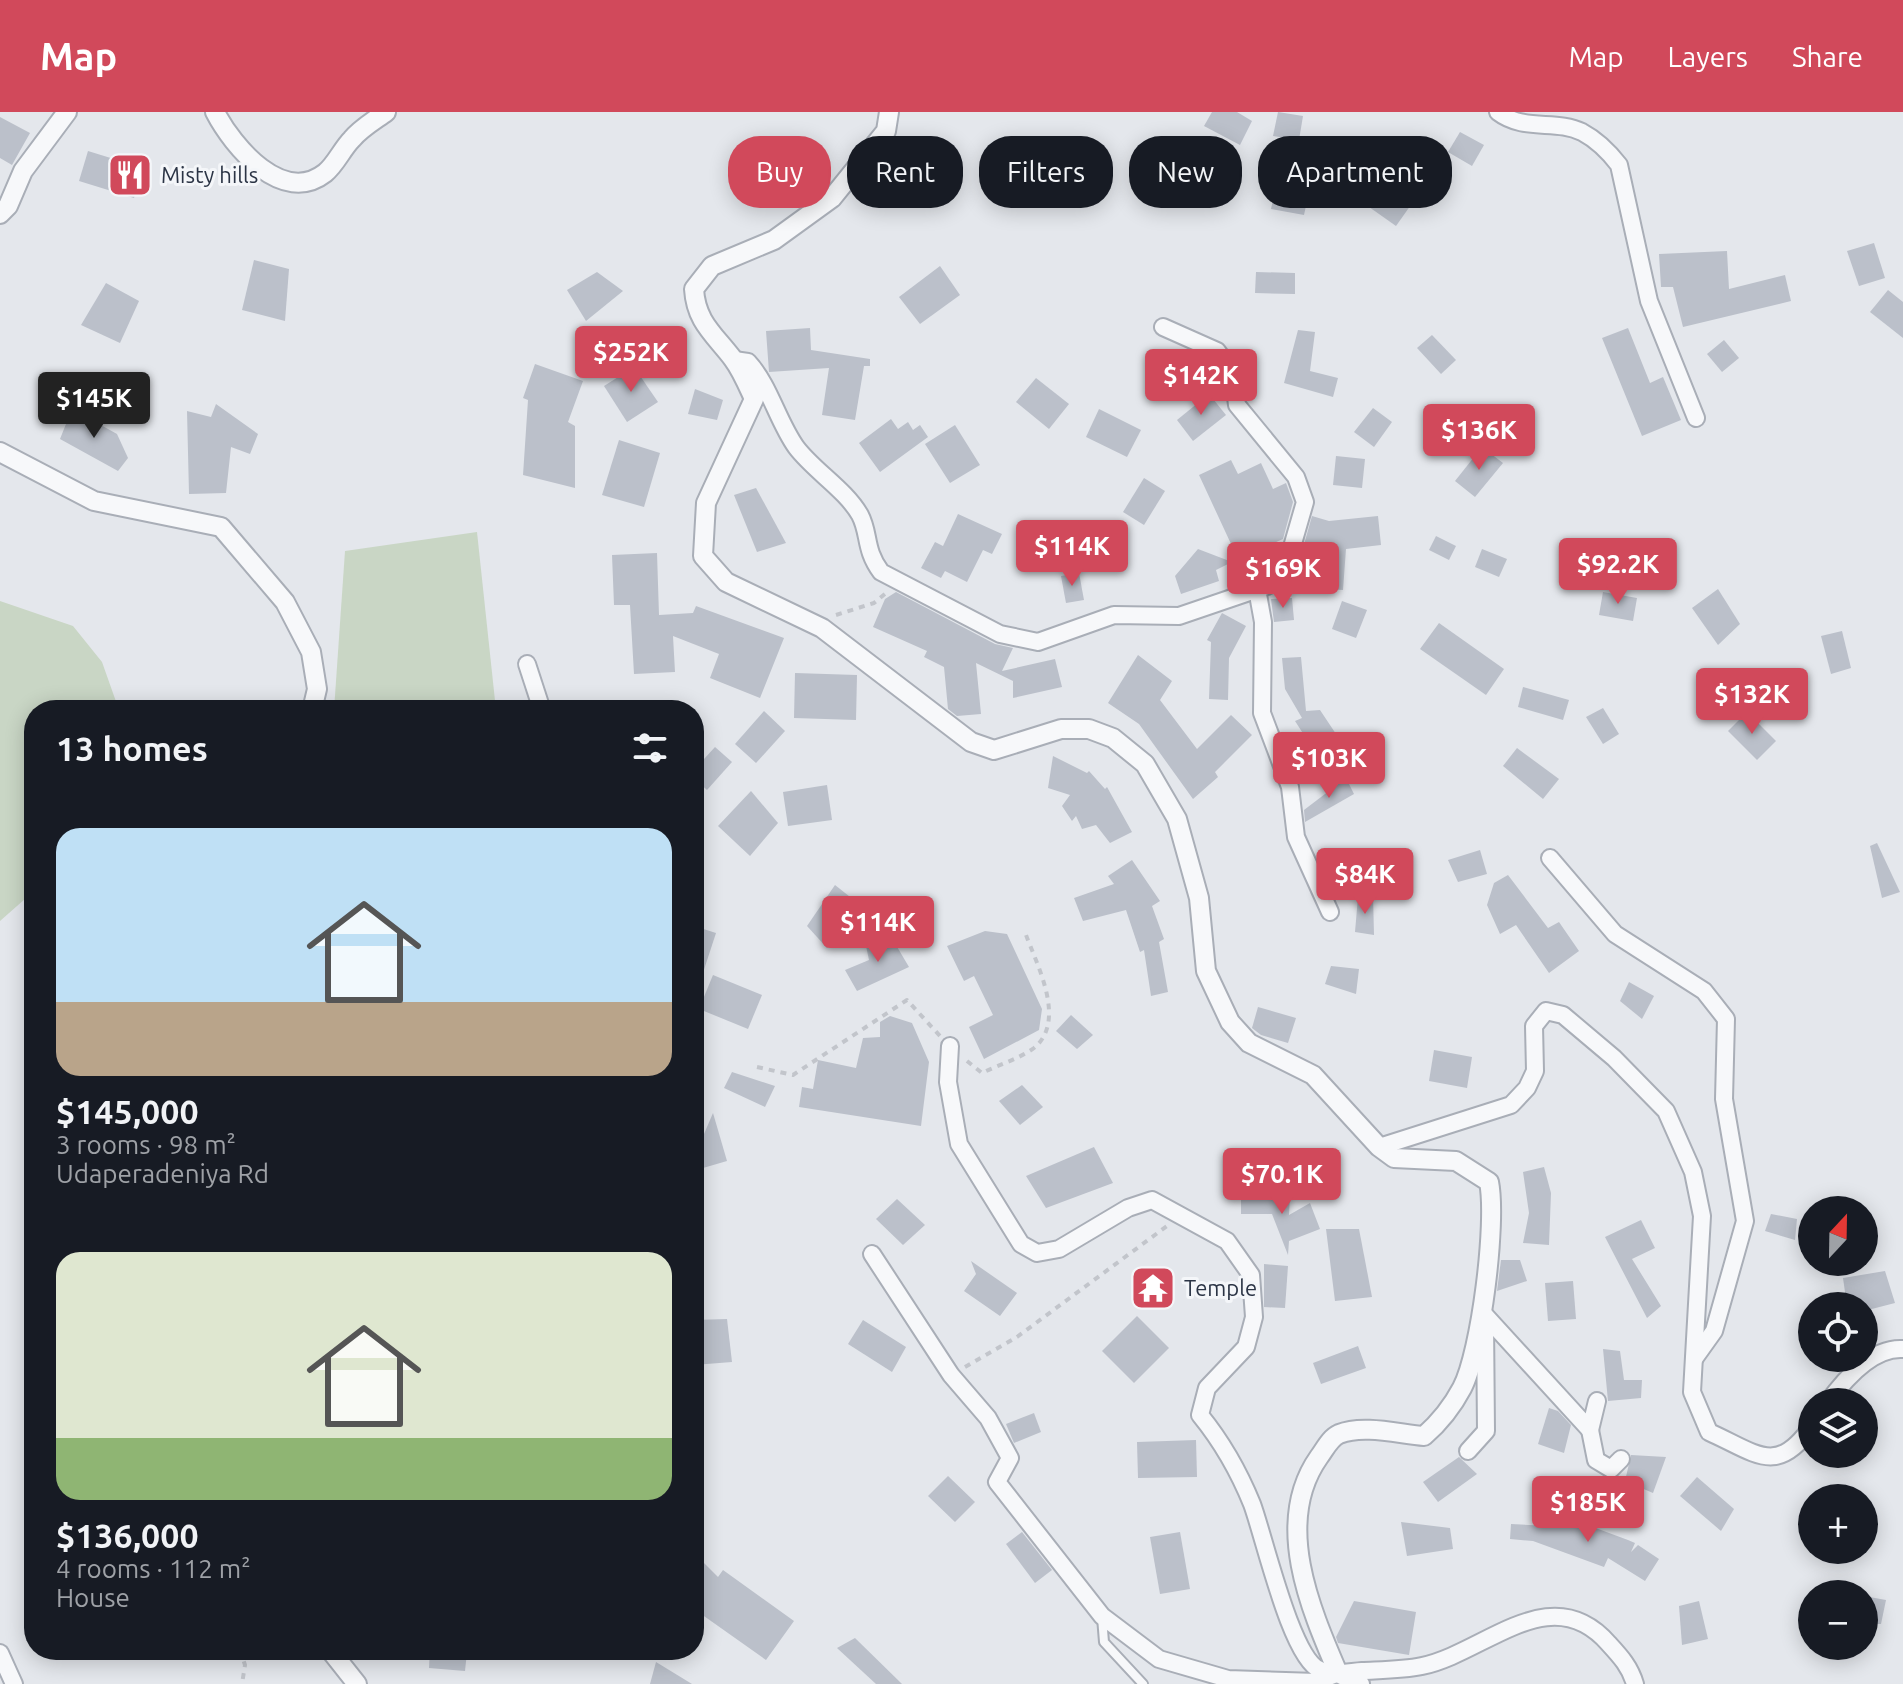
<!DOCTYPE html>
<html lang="en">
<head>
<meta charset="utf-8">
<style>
	:root { --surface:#171b24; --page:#242831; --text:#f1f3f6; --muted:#9ea1a6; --accent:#d1495b }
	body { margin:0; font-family:Ubuntu,sans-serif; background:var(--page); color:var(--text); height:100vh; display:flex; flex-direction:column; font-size:30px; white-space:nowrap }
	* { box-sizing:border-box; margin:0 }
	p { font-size:26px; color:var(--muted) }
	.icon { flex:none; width:44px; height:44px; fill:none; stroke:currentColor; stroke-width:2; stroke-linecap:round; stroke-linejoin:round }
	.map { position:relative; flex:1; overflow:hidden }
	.panel { position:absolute; left:24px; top:588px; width:680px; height:960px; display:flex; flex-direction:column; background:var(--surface); border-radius:32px; box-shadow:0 4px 20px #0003 }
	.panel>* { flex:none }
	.top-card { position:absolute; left:728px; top:24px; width:760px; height:72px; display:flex; gap:16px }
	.needle { width:52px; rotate:22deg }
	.fabs { position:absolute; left:1798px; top:1084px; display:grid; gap:16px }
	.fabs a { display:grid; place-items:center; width:80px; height:80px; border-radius:50%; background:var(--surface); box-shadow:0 4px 20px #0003; font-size:40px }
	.price { position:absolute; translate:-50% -68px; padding:0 18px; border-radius:8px; background:var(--accent); color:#fff; font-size:26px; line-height:52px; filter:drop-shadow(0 2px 4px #0008) }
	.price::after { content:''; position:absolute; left:50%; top:48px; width:24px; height:18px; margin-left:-12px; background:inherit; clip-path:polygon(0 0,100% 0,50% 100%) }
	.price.selected { background:#222; color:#fff }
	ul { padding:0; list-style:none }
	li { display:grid; align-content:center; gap:16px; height:424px; padding:0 32px }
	li span { display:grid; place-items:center; height:248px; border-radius:24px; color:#555 }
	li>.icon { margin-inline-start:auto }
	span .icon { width:144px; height:144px; fill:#fffc; stroke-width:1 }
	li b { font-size:34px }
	h2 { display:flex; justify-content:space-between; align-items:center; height:96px; padding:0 32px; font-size:34px }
	.chip { padding:0 28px; border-radius:32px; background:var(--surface); box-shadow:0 4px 20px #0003; font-size:28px; line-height:72px }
	.chip.selected { background:var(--accent); color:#fff }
	header { display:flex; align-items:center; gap:48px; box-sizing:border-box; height:112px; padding:0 40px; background:var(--accent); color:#fff }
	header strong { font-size:38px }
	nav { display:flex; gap:44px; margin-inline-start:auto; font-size:28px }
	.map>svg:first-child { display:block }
	.green { fill:#c9d6c5 }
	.building { fill:#bbc0ca }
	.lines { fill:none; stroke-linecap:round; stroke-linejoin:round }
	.service-casing { stroke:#a9aeb7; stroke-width:12 }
	.minor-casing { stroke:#a9aeb7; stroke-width:20 }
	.tertiary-casing { stroke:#a9aeb7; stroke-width:22 }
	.path { stroke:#c2c5cb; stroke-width:4; stroke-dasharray:6 6; stroke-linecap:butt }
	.service { stroke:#f7f8fa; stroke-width:8 }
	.minor { stroke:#f7f8fa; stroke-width:16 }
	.tertiary { stroke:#f7f8fa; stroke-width:18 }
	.labels { text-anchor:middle; stroke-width:6; stroke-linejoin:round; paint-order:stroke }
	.poi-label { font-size:22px; fill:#2b3445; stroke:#f4f6f9; text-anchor:start }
</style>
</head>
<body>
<header>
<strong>Map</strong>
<nav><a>Map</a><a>Layers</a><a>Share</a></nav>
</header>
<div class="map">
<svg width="1903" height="1572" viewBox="0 0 1903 1572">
	<rect width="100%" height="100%" fill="#e4e7ec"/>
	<g class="green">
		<polygon points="477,420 496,598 334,598 345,439"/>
		<polygon points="0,489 73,514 102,550 119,598 34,598 34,779 0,809"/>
	</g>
	<g class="building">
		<polygon points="1212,0 1237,0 1252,9 1240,33 1204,14"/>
		<polygon points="1278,0 1303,4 1299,28 1273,24"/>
		<polygon points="0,5 30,21 12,53 0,46"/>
		<polygon points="1460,20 1484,33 1472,54 1448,40"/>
		<polygon points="88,39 143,56 134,86 79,69"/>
		<polygon points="1379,66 1413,90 1396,114 1362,90"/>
		<polygon points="1277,69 1310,75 1304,103 1271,97"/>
		<polygon points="1874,131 1885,166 1859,174 1847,139"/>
		<polygon points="1727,139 1729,177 1785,163 1791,189 1683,215 1673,175 1661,175 1659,142"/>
		<polygon points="254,148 289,157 285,209 242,198"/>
		<polygon points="940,154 960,183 920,212 899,185"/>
		<polygon points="597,160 623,179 586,209 567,178"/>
		<polygon points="1256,160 1295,161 1295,182 1255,181"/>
		<polygon points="106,171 139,189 120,231 81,213"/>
		<polygon points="1888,178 1903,190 1903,226 1870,200"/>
		<polygon points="810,216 811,238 870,247 870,254 864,254 855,308 822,303 829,256 769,260 766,219"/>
		<polygon points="1628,216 1650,271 1663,265 1681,308 1642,324 1602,226"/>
		<polygon points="1298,218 1315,220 1310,259 1338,266 1333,285 1284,271"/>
		<polygon points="1432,223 1456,248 1441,262 1417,236"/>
		<polygon points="1724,228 1739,246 1722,260 1707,242"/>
		<polygon points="535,252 583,269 568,310 575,314 575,376 523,363 528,288 523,286"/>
		<polygon points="634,255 658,290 627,310 604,274"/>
		<polygon points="1036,266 1069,292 1049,317 1016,290"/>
		<polygon points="695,277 723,288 717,308 688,302"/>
		<polygon points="1209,282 1226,303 1193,329 1177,308"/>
		<polygon points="216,292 258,322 250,342 231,335 226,381 189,382 187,299 211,305"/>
		<polygon points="1373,296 1392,310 1374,335 1354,320"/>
		<polygon points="72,297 117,322 128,346 118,359 60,327"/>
		<polygon points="1099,297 1141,318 1127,345 1086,325"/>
		<polygon points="891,307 898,317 908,310 913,318 920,313 928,325 880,360 859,331"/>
		<polygon points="955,313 980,353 950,371 925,332"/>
		<polygon points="619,328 660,341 644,395 602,383"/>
		<polygon points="1482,335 1503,351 1475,385 1455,369"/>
		<polygon points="1336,344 1365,347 1362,376 1333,373"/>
		<polygon points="1231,348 1238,362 1261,351 1273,377 1286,371 1293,390 1283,427 1238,447 1199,363"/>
		<polygon points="1144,366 1165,379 1144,413 1123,400"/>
		<polygon points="756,376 786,431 757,440 734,383"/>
		<polygon points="958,402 1002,422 992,442 983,438 967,470 945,459 941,466 921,456 935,430 943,434"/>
		<polygon points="1312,404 1329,409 1378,404 1381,433 1346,437 1343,478 1323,477 1325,441 1303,436"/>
		<polygon points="1061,411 1062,438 1027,440 1026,412"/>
		<polygon points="1436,424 1456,434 1449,448 1429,438"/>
		<polygon points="1198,437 1232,450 1216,458 1219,469 1181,482 1175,464"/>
		<polygon points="1482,437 1507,447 1499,465 1475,455"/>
		<polygon points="657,441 659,503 693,501 696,494 784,526 760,586 710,566 719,542 673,524 675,560 634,562 630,493 614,493 612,443"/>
		<polygon points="1079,461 1084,488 1066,491 1061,464"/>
		<polygon points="1718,477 1740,512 1718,533 1692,496"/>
		<polygon points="896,480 995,532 1013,536 1002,559 1055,547 1062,575 1013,586 1013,569 976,551 981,602 957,604 948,597 944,555 924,545 927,539 873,515 885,487"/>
		<polygon points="1603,480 1637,486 1633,509 1599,503"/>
		<polygon points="1292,486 1294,508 1274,510 1271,487"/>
		<polygon points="1342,489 1367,498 1356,526 1332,517"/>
		<polygon points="1222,501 1246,514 1229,546 1228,588 1209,587 1211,530 1207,528"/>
		<polygon points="1439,511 1504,557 1486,583 1420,537"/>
		<polygon points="1842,519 1851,556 1831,562 1821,524"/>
		<polygon points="1138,543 1172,569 1160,588 1197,637 1231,603 1252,623 1215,660 1218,665 1193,687 1139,612 1108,591"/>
		<polygon points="1301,545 1306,599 1320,598 1338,625 1315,640 1295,609 1302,606 1285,577 1282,546"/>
		<polygon points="795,561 857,563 856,608 794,606"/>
		<polygon points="1523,575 1569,588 1563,608 1518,595"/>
		<polygon points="1603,596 1619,622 1603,632 1586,605"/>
		<polygon points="764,599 785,619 756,651 735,632"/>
		<polygon points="1747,600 1776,629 1757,648 1728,619"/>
		<polygon points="715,635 732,650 707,678 694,666 694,658"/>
		<polygon points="1517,636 1559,667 1543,687 1503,654"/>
		<polygon points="1053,644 1087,661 1089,659 1105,677 1107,675 1132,720 1110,731 1096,713 1082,717 1076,704 1072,709 1062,694 1070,683 1048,676"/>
		<polygon points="1346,666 1354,682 1305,710 1304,698"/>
		<polygon points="827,673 832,708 788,714 783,680"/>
		<polygon points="751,679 778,711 750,744 718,714"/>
		<polygon points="1877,731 1900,780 1882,786 1870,734"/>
		<polygon points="1480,738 1487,762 1458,770 1448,748"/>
		<polygon points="1132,748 1160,789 1152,794 1164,827 1159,830 1168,880 1151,884 1144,838 1140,840 1126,798 1083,809 1074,786 1114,772 1108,764"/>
		<polygon points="1508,763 1548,816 1559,810 1579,839 1549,861 1516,813 1500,822 1487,793 1494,771"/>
		<polygon points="835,773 859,792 827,836 807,814"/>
		<polygon points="1373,783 1374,823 1355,820 1358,785"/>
		<polygon points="694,814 716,821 697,879 694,878"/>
		<polygon points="985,819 1007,822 1042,897 1039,918 984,947 969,915 993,903 974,864 964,869 947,834"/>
		<polygon points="890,823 909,855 857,879 845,858 869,848 866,834"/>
		<polygon points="1331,854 1359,857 1356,882 1325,872"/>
		<polygon points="713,863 762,883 748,917 699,897"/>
		<polygon points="1629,870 1654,884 1642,907 1620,889"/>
		<polygon points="1258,895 1296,906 1288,931 1261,923 1252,916"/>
		<polygon points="1071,903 1093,923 1077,937 1056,919"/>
		<polygon points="890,904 912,911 929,950 921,1014 799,995 802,975 813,977 818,948 856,956 863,926 880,925 880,910"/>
		<polygon points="1434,938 1472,945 1467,976 1429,969"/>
		<polygon points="732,960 775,974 765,995 724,976"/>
		<polygon points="1022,973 1043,995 1020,1013 999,989"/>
		<polygon points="713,1001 727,1049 703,1056 698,1036"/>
		<polygon points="1094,1035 1113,1071 1046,1096 1026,1064"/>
		<polygon points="1544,1055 1551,1081 1549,1133 1523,1131 1529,1101 1523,1060"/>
		<polygon points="1241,1083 1290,1084 1289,1103 1310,1091 1320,1117 1289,1129 1288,1143 1272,1102 1241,1102"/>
		<polygon points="897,1087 925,1113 903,1133 876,1107"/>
		<polygon points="1771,1102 1797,1107 1795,1128 1765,1119"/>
		<polygon points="1641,1108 1655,1136 1632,1147 1661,1194 1647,1206 1605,1125"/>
		<polygon points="1326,1117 1359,1117 1372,1185 1335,1189"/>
		<polygon points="1501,1148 1520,1148 1527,1169 1497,1179"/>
		<polygon points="971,1149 1017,1181 1000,1204 964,1179 976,1162"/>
		<polygon points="1264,1152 1288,1154 1285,1196 1264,1195"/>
		<polygon points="1885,1159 1895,1191 1864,1199 1864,1194 1847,1194 1843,1166"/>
		<polygon points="1573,1169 1576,1207 1548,1209 1545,1171"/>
		<polygon points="1137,1204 1169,1236 1134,1271 1102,1239"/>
		<polygon points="727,1207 732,1250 694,1253 694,1208"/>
		<polygon points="863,1208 906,1235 892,1260 848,1232"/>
		<polygon points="1358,1234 1366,1256 1321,1272 1313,1251"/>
		<polygon points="1603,1237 1620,1239 1624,1268 1642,1268 1641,1286 1608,1289"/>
		<polygon points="1549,1296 1558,1299 1571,1313 1564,1341 1538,1332"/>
		<polygon points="1034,1301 1041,1320 1014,1331 1006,1312"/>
		<polygon points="1196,1328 1197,1365 1138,1366 1137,1330"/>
		<polygon points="1631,1343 1666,1345 1653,1381 1625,1369"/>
		<polygon points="1459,1345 1477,1362 1438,1390 1423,1370"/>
		<polygon points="948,1364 975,1390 955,1410 928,1384"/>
		<polygon points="1697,1365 1734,1397 1721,1419 1680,1384"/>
		<polygon points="1555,1401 1628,1428 1635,1431 1631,1440 1638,1433 1659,1447 1645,1469 1608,1446 1604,1455 1533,1429 1510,1427 1511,1412 1550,1414"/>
		<polygon points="1401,1410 1450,1416 1453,1437 1407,1444"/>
		<polygon points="1022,1420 1052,1458 1035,1471 1006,1432"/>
		<polygon points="1180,1420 1190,1477 1160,1482 1150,1425"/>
		<polygon points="694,1441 718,1465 723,1458 794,1509 766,1548 694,1497"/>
		<polygon points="1864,1484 1886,1488 1881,1512 1864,1512"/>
		<polygon points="1354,1489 1416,1500 1409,1543 1338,1531 1336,1525"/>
		<polygon points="1699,1489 1708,1527 1682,1533 1679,1494"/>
		<polygon points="855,1526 902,1572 876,1572 837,1536"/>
		<polygon points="430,1538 467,1540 465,1559 429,1556"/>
		<polygon points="656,1550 692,1572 650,1572"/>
	</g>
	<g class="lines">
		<g class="service-casing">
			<polyline id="service" points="1102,1505 1104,1530 1143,1572"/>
		</g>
		<g class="minor-casing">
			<g id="minor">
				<path d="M1498,0C1524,20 1556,7 1582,20C1597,28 1609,40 1619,53L1649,189L1696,306"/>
				<path d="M734,248L748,250C770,274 777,308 796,335C814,359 845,377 860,403C870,422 864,437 881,460L1000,522L1038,530L1114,503L1179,504L1267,474L1292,435L1305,390L1296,365L1237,293L1233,261L1217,239L1163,215"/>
				<polyline points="1257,477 1263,510 1262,601 1290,675 1296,725 1330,800"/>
				<polyline points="527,552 542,598"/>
				<polyline points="1550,746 1615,822 1704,879 1726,907 1724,987 1745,1109 1714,1219 1694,1247"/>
				<path d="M950,934L948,970L959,1032L1021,1132L1037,1141L1059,1137L1128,1096L1152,1088L1227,1129L1251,1163L1254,1205L1246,1235L1207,1276L1200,1303C1222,1330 1239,1360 1252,1392C1264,1424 1291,1546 1320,1558C1332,1564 1348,1560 1362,1559C1381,1558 1403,1558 1422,1554C1485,1541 1551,1465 1609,1532C1621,1545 1630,1555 1635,1572"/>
				<path d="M1379,1035L1511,993L1527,976L1535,959L1534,914L1546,899L1563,903L1614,946L1666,999L1693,1060L1702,1104L1692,1280L1709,1320C1756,1341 1777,1365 1812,1314"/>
				<polyline points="872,1142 951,1263 988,1306 1010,1346 997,1370 1102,1504 1159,1547 1228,1567 1316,1570 1336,1562"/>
				<polyline points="1482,1200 1590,1318 1597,1289"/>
				<path d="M1828,1290C1845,1267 1872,1235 1903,1237"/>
				<polyline points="1590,1318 1596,1348 1611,1357 1621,1347"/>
				<polyline points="1468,1339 1486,1319 1485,1209"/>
				<polyline points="0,1541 14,1572"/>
			</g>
		</g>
		<g class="tertiary-casing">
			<g id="tertiary">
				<path d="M215,0C233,35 283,94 325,61C336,52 342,37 352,27C361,16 375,8 386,0"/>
				<path d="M889,0L886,19L832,86L774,128L712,154L694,177C696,210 714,222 733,247C742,259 748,274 754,287L706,391L703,444L726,470L822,516L971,630L994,638L1061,617H1089L1113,626L1145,652L1177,707L1199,786L1206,859L1230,910L1249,931L1313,963L1379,1035L1394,1046L1456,1049L1489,1070C1497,1110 1481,1240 1462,1276C1452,1295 1440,1310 1424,1324C1399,1322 1363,1312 1339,1322C1330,1326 1325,1337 1319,1345C1273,1410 1310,1496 1338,1561L1360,1572"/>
				<polyline points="0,102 8,94 23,59 67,0"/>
				<polyline points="0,340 94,389 221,415 285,490 311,540 317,577 312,598"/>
				<polyline points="330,1538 357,1572"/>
			</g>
		</g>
		<g class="path">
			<polyline points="836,503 874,491 886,481"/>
			<path d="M967,949L982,961C998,953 1019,947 1034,936C1067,909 1037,853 1026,823"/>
			<polyline points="757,955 793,963 907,888 940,924"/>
			<polyline points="965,1255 1017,1225 1167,1114"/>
			<polyline points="240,1538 245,1553 242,1572"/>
		</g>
		<use href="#service" class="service"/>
		<use href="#minor" class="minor"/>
		<use href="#tertiary" class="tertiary"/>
	</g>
	<defs>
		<g id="restaurant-square" transform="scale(2.3)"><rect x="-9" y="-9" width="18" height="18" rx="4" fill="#d1495b" stroke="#f4f6f9"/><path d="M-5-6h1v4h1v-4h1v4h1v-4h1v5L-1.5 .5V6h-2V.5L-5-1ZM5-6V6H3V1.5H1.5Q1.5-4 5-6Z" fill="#fff"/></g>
		<g id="temple-square" transform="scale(2.3)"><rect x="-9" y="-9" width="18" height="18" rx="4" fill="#d1495b" stroke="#f4f6f9"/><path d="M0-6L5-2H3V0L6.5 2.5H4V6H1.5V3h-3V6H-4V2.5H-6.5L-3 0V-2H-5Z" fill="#fff"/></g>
	</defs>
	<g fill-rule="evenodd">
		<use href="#restaurant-square" x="130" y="63"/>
		<use href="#temple-square" x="1153" y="1176"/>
	</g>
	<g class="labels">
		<g class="poi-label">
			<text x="161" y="71">Misty hills</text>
			<text x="1184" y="1184">Temple</text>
		</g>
	</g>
</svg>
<div class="fabs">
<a><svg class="needle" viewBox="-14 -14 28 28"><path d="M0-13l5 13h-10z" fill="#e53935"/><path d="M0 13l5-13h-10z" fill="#9ea1a6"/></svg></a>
<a><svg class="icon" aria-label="locate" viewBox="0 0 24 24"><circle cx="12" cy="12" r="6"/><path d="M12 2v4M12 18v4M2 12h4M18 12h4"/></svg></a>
<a><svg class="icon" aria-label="layers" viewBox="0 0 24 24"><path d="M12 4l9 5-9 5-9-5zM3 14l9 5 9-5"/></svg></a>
<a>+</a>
<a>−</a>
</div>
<b class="price" style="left:631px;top:282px">$252K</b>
<b class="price" style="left:1201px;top:305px">$142K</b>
<b class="price selected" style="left:94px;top:328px">$145K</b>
<b class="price" style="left:1479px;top:360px">$136K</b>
<b class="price" style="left:1072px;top:476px">$114K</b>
<b class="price" style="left:1618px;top:494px">$92.2K</b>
<b class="price" style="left:1283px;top:498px">$169K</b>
<b class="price" style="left:1752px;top:624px">$132K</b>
<b class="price" style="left:1329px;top:688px">$103K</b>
<b class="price" style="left:1365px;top:804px">$84K</b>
<b class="price" style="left:878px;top:852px">$114K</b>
<b class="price" style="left:1282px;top:1104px">$70.1K</b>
<b class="price" style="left:1588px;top:1432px">$185K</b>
<div class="top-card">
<a class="chip selected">Buy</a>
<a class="chip">Rent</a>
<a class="chip">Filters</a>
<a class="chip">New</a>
<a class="chip">Apartment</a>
</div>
<section class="panel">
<h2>13 homes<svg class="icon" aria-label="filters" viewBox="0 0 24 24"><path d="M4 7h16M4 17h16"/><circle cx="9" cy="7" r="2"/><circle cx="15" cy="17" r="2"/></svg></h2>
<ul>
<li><span style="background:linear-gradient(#bfe0f5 70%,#b9a48a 0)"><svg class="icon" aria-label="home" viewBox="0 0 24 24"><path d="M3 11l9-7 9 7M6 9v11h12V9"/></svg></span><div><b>$145,000</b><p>3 rooms · 98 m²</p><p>Udaperadeniya Rd</p></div></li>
<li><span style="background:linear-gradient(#dfe7d0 75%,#8fb573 0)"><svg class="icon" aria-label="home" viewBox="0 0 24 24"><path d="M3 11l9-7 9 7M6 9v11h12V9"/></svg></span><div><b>$136,000</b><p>4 rooms · 112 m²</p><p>House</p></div></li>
</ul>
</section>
</div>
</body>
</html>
